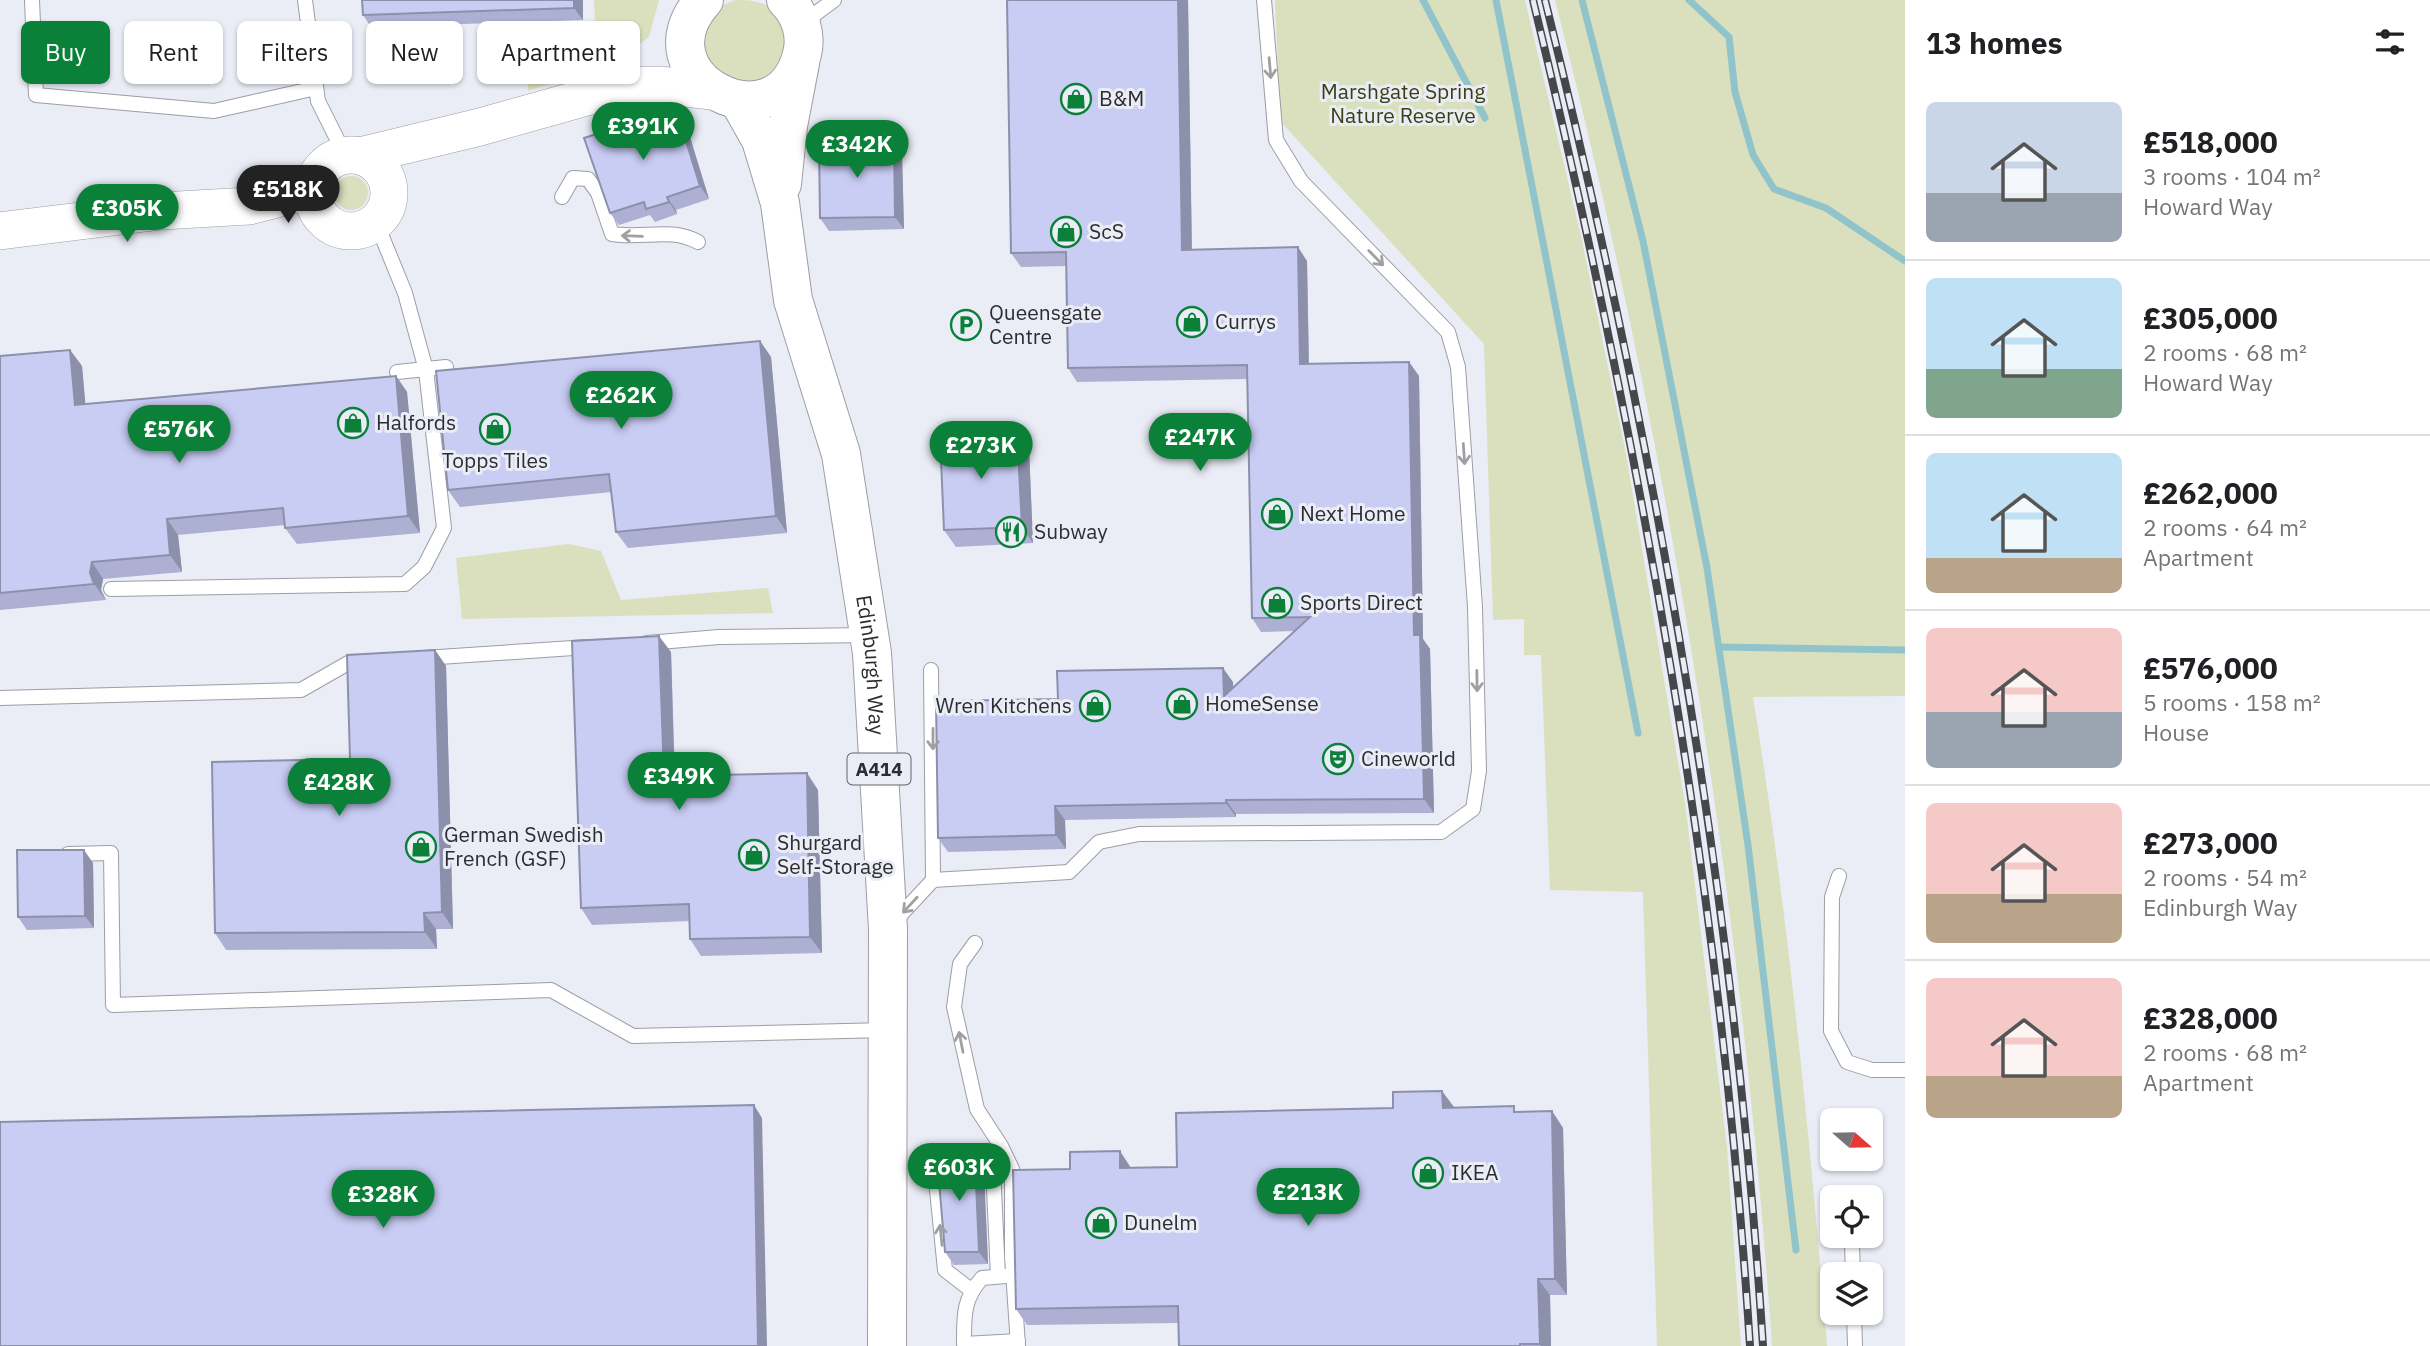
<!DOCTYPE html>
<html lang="en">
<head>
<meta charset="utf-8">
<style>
	:root { --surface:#fff; --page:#f6f6f6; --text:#202124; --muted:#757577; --line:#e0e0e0; --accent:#0a8038 }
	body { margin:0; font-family:"IBM Plex Sans",sans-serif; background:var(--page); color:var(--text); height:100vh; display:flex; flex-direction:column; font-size:26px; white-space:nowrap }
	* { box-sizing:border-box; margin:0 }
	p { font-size:23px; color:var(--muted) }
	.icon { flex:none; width:38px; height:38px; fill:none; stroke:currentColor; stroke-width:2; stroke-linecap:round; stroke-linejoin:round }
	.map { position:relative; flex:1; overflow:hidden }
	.panel { display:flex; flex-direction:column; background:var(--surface); width:525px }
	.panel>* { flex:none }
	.top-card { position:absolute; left:21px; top:21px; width:665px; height:63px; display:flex; gap:14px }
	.needle { width:46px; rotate:110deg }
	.buttons { position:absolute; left:1820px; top:1108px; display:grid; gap:14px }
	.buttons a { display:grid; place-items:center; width:63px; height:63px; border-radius:10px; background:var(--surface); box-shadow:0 2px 5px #0004; font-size:35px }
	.price { position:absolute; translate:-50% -60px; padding:0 16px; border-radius:24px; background:var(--accent); color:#fff; font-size:23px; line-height:46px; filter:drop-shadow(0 2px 4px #0008) }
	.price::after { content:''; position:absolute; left:50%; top:42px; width:21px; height:16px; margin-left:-10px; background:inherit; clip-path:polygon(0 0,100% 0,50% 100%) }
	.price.active { background:#222; color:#fff }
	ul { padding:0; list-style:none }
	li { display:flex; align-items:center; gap:21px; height:175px; padding:0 21px }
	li+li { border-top:2px solid var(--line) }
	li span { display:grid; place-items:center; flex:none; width:196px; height:140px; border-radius:10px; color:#555 }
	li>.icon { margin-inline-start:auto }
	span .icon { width:84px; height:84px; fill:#fffc; stroke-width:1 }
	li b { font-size:30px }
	h2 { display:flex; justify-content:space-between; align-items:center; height:84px; padding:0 21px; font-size:30px }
	.tag { padding:0 24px; border-radius:10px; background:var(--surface); box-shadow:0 2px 5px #0004; font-size:24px; line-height:63px }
	.tag.active { background:var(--accent); color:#fff }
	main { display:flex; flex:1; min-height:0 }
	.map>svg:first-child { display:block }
	.green { fill:#dae0be }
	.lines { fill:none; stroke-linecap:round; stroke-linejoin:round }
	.stream { stroke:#90c4ca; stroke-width:7 }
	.lane-casing { stroke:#9c9da6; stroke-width:16 }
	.secondary-casing { stroke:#9c9da6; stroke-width:38 }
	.highway-casing { stroke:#9c9da6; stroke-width:40 }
	.lane { stroke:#fff; stroke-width:14 }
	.secondary { stroke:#fff; stroke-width:37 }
	.highway { stroke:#fff; stroke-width:38 }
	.rail-casing { stroke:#46474b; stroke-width:8 }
	.rail { stroke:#eaecf6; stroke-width:5; stroke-dasharray:16; stroke-linecap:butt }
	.wall { fill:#adb0d2 }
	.shaded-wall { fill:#8d90ab }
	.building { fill:#c9cdf4; stroke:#8d90ab; stroke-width:2 }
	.oneway { stroke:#a0a0a2 }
	.labels { text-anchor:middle; stroke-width:6; stroke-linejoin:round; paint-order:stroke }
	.shield { fill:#eaecf6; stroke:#65666b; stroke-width:2 }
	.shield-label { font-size:19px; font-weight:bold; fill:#2c2d30 }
	.park-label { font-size:21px; fill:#3a4011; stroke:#eaecf6 }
	.poi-label { font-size:21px; fill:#2c2d30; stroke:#eaecf6; text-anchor:start }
	.street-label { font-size:21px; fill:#2c2d30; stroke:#eaecf6 }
</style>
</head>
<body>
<main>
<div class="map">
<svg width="1905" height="1346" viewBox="0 0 1905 1346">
	<rect width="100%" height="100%" fill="#eaecf6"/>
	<g class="green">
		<polygon points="594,0 659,0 649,37 616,62 528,91 527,48 582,41 595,25"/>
		<path d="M737,0C774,0 774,12 790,41L774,78L734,87L704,59C703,33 706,7 737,0Z"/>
		<polygon points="1275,0 1525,0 1581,236 1625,449 1685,803 1727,1147 1741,1346 1657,1346 1643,892 1550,890 1541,655 1524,655 1524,619 1493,620 1484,344 1280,121"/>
		<path d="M1555,0H1905V696L1753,697C1788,913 1809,1129 1827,1346H1772C1741,892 1668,441 1555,0Z"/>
		<circle cx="351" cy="193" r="17"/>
		<polygon points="569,544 601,551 621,600 768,588 773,613 462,619 456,558"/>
	</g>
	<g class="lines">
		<g class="stream">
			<polyline points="1423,0 1485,118"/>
			<polyline points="1496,0 1638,733"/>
			<polyline points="1582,0 1643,241 1707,568 1748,845 1796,1250"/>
			<polyline points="1689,0 1729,37 1735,92 1753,155 1774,189 1826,208 1905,261"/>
			<polyline points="1719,647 1905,650"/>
		</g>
		<g class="lane-casing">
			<g id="lane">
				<polyline points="32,0 36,95 214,111 316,88"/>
				<polyline points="305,0 318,101 345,155"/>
				<polyline points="807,28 815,14 834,0"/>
				<path d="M562,197L573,178L588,179L598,193L612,234C644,239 670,227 698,242"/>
				<polyline points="397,372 446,367"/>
				<polyline points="111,589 405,584 424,567 444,528 426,370 405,293 376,222"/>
				<polyline points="647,643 719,637 868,635"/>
				<polyline points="424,658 588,647"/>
				<polyline points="0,698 301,690 350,662 365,662"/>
				<polyline points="68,854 111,853 113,1005 551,990 633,1036 887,1030"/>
				<polyline points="1839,876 1832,897 1831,1031 1847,1062 1872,1070 1905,1070"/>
				<polyline points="933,880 1069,872 1099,842 1139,834 1441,832 1473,809 1479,771 1475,607 1458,367 1448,332 1301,181 1276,140 1264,0"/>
				<polyline points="893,923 933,880 931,670"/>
				<polyline points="975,943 960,964 954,1007 977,1109 1001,1146 1012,1169 1012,1256 1018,1346"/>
				<polyline points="1852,1245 1853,1274"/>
				<path d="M1006,1276L982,1278C963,1299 964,1316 964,1344L1018,1341"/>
				<polyline points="971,1290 945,1270 935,1170 940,1161 980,1158 993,1167 998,1276"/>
				<polyline points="1854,1312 1855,1346"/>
			</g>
		</g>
		<g class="secondary-casing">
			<g id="secondary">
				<circle cx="351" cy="193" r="38"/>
				<polyline points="360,156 480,127 626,86 659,85 712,91"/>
				<polyline points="0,231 161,211 249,206 312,190"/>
			</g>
		</g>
		<g class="highway-casing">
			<g id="highway">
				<path d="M704,0C634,77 779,151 802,54C807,35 800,13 786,0"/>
				<path id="s1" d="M739,101L761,140L780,203L793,300L841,454L872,653L888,929L887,1346"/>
				<polyline points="782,184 788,126 800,63"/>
			</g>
		</g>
		<use href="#lane" class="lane"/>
		<use href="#secondary" class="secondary"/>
		<use href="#highway" class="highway"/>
		<g class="rail-casing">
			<g id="rail">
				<path d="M1533,0C1640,443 1721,890 1750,1346"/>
				<path d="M1545,0C1655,442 1734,891 1763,1346"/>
			</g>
		</g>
		<use href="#rail" class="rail"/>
	</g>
	<g class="wall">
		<polygon points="362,0 583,0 583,20 371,27 363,15"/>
		<polygon points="1188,0 1192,249 1307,261 1309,364 1409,362 1419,376 1423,639 1430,649 1434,813 1236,814 1236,817 1065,820 1066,849 948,852 938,838 1058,699 1233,682 1233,688 1294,631 1261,632 1252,618 1247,379 1077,382 1068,368 1066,266 1021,267 1011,253"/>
		<polygon points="676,109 685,121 709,199 676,210 677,214 655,222 650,215 619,225 610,213"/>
		<polygon points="894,141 902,154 904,229 829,231 820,218"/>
		<polygon points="760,341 771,357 787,533 628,548 616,532 612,492 460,507 448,490"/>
		<polygon points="70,350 82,366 85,404 396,376 407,392 420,533 297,544 285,528 285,525 178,535 182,572 103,579 101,590 106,600 0,610 0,356"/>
		<polygon points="1029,449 1033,543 956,547 944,530"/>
		<polygon points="435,650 446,666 453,929 436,929 437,949 226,950 215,933"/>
		<polygon points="671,652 675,776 818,790 822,953 701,956 690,939 690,921 592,925 581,908"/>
		<polygon points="93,863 94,928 27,930 18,917"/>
		<polygon points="1454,1108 1518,1112 1552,1111 1563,1128 1567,1295 1550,1295 1551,1346 1179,1346 1178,1323 1027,1325 1016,1309 1131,1168 1177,1167"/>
		<polygon points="984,1172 988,1264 954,1265 945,1252"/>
	</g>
	<g class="shaded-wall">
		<polygon points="574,0 583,0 583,20 574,8"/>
		<polygon points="1178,0 1188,0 1192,264 1182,250"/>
		<polygon points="676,109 685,121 709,199 700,186"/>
		<polygon points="894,141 902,154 904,229 895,217"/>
		<polygon points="667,197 676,210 677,214 669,202"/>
		<polygon points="1298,247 1307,261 1309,378 1300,364"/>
		<polygon points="760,341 771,357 787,533 776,516"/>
		<polygon points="70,350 82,366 87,421 75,405"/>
		<polygon points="1409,362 1419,376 1423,639 1430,649 1434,813 1424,799 1414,635"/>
		<polygon points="396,376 407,392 420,533 408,516"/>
		<polygon points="1017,432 1029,449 1033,543 1022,527"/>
		<polygon points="167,519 178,535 182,572 170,555"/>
		<polygon points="92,562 103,579 101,590 106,600 94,584 90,573"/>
		<polygon points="659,636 671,652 675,793 664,776"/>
		<polygon points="435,650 446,666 453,929 442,912"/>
		<polygon points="1223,668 1233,682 1234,710 1224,696"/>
		<polygon points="807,773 818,790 822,953 810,937"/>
		<polygon points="1226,800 1236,814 1236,817 1226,803"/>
		<polygon points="1055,806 1065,820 1066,849 1056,835"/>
		<polygon points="84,850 93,863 94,928 85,916"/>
		<polygon points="424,913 436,929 437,949 425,932"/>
		<polygon points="1442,1091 1454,1107 1443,1108"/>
		<polygon points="754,1105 762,1118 767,1346 758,1346"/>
		<polygon points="1552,1111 1563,1128 1567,1295 1555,1279"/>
		<polygon points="1120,1151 1131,1168 1120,1168"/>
		<polygon points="975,1160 984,1172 988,1264 979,1252"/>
		<polygon points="1538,1279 1550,1295 1551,1346 1541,1346 1540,1344"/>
	</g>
	<g class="building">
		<polygon points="362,0 574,0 574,8 363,15"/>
		<polygon points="1007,0 1178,0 1182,250 1298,247 1300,364 1409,362 1414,635 1420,635 1424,799 1226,800 1226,803 1055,806 1056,835 938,838 936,701 1058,699 1057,671 1223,668 1224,696 1310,617 1252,618 1247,365 1068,368 1066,252 1011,253"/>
		<polygon points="676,109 700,186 667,197 669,202 646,209 644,202 610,213 584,138"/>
		<polygon points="894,141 895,217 820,218 819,143"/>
		<polygon points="760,341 776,516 616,532 609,474 448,490 436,371"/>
		<polygon points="70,350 75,405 396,376 408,516 285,528 283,508 167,519 170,555 92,562 90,573 94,584 0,593 0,356"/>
		<polygon points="1017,432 1022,527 944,530 940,436"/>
		<polygon points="659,636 664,776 807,773 810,937 690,939 689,904 581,908 572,641"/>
		<polygon points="435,650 442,912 424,913 425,932 215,933 212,762 350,759 347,655"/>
		<polygon points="17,850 84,850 85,916 18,917"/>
		<polygon points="1442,1091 1443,1108 1514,1106 1514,1112 1552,1111 1555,1279 1538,1279 1540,1344 1520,1344 1520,1346 1179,1346 1178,1306 1016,1309 1013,1170 1070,1169 1070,1152 1120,1151 1120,1168 1177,1167 1176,1113 1393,1108 1393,1092"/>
		<polygon points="754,1105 758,1346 0,1346 0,1122"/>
		<polygon points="969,1155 975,1160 979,1252 945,1252 937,1158"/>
	</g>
	<defs><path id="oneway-shaft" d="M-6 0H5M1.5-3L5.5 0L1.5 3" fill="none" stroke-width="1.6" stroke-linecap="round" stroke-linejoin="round" transform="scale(1.75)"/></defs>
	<g class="oneway">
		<use href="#oneway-shaft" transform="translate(1270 68) rotate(85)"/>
		<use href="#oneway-shaft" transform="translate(632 236) rotate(-178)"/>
		<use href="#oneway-shaft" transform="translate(1376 258) rotate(46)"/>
		<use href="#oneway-shaft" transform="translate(1464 454) rotate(86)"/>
		<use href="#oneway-shaft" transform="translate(1477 681) rotate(89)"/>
		<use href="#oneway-shaft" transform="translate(933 739) rotate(90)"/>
		<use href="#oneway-shaft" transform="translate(910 905) rotate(133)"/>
		<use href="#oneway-shaft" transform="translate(961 1042) rotate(-101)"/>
		<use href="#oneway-shaft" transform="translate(941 1235) rotate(-96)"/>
	</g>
	<defs>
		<g id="shop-ring" transform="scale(1.575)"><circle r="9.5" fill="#eaecf6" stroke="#0a8038" stroke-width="1.5"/><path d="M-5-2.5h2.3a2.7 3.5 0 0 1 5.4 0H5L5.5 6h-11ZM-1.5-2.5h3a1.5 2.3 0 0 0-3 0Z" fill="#0a8038"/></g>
		<g id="parking-ring" transform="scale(1.575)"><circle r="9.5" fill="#eaecf6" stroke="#0a8038" stroke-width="1.5"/><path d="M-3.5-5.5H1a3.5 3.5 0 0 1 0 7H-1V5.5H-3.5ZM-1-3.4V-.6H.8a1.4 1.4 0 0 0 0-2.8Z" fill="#0a8038"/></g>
		<g id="restaurant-ring" transform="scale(1.575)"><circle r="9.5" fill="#eaecf6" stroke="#0a8038" stroke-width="1.5"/><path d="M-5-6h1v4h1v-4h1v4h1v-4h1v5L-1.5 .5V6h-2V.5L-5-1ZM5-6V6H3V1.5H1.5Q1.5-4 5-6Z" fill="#0a8038"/></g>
		<g id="theatre-ring" transform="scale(1.575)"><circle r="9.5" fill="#eaecf6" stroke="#0a8038" stroke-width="1.5"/><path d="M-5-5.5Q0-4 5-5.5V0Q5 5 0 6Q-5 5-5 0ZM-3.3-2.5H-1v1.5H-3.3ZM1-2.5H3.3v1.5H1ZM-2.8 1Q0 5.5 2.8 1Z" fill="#0a8038"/></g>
	</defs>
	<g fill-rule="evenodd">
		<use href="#shop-ring" x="1076" y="99"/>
		<use href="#shop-ring" x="1066" y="232"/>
		<use href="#shop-ring" x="1192" y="322"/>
		<use href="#parking-ring" x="966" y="325"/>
		<use href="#shop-ring" x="353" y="423"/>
		<use href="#shop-ring" x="495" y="429"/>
		<use href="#shop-ring" x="1277" y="514"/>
		<use href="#restaurant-ring" x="1011" y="532"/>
		<use href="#shop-ring" x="1277" y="603"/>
		<use href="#shop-ring" x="1182" y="704"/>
		<use href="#shop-ring" x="1095" y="706"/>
		<use href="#theatre-ring" x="1338" y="759"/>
		<use href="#shop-ring" x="421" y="847"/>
		<use href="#shop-ring" x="754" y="855"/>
		<use href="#shop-ring" x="1428" y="1173"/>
		<use href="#shop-ring" x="1101" y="1223"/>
	</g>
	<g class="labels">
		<rect class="shield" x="847.5" y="753.5" width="63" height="31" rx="5"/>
		<g class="shield-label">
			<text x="879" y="776">A414</text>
		</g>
		<g class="park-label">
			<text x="1403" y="99">Marshgate Spring<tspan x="1403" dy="24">Nature Reserve</tspan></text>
		</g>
		<g class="poi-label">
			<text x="1099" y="106">B&amp;M</text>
			<text x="1089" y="239">ScS</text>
			<text x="989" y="320">Queensgate<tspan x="989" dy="24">Centre</tspan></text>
			<text x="1215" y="329">Currys</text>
			<text x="376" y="430">Halfords</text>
			<text x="495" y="468" text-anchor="middle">Topps Tiles</text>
			<text x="1300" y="521">Next Home</text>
			<text x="1034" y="539">Subway</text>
			<text x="1300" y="610">Sports Direct</text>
			<text x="1205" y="711">HomeSense</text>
			<text x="1072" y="713" text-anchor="end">Wren Kitchens</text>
			<text x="1361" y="766">Cineworld</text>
			<text x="444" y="842">German Swedish<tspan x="444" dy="24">French (GSF)</tspan></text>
			<text x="777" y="850">Shurgard<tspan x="777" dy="24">Self-Storage</tspan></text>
			<text x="1451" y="1180">IKEA</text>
			<text x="1124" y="1230">Dunelm</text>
		</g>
		<g class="street-label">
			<text dy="7" stroke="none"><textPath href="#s1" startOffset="583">Edinburgh Way</textPath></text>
		</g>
	</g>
</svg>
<div class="buttons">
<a><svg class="needle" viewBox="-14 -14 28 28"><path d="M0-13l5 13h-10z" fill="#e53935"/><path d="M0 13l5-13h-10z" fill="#757577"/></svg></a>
<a><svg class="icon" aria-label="locate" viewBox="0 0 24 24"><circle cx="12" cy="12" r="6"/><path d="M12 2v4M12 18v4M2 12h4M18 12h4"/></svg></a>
<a><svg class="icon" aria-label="layers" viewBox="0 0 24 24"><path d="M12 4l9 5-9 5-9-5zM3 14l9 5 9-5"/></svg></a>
</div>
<b class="price" style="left:643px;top:162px">£391K</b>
<b class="price" style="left:857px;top:180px">£342K</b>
<b class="price active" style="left:288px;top:225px">£518K</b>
<b class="price" style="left:127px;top:244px">£305K</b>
<b class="price" style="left:621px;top:431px">£262K</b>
<b class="price" style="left:179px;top:465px">£576K</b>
<b class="price" style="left:1200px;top:473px">£247K</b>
<b class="price" style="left:981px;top:481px">£273K</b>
<b class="price" style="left:679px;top:812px">£349K</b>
<b class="price" style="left:339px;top:818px">£428K</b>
<b class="price" style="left:959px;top:1203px">£603K</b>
<b class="price" style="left:1308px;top:1228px">£213K</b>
<b class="price" style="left:383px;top:1230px">£328K</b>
<div class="top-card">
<a class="tag active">Buy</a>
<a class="tag">Rent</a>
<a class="tag">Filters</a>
<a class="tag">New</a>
<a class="tag">Apartment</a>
</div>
</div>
<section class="panel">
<h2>13 homes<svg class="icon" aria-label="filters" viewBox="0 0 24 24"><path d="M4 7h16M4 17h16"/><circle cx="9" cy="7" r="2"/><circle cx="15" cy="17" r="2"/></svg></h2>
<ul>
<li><span style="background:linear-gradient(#c9d6e8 65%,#9aa5b1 0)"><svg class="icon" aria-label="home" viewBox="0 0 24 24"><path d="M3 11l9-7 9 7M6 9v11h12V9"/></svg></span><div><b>£518,000</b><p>3 rooms · 104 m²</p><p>Howard Way</p></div></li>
<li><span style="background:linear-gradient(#bfe0f5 65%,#7fa58c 0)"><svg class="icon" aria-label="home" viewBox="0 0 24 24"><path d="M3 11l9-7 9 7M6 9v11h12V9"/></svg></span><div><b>£305,000</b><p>2 rooms · 68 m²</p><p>Howard Way</p></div></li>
<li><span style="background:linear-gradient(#bfe0f5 75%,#b9a48a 0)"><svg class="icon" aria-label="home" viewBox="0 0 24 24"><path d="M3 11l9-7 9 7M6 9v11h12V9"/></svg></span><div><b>£262,000</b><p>2 rooms · 64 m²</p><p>Apartment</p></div></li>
<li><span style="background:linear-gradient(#f6c9c9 60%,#9aa5b1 0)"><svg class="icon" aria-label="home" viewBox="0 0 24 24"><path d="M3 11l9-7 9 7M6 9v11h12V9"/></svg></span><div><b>£576,000</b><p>5 rooms · 158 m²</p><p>House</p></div></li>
<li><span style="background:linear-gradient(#f6c9c9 65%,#b9a48a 0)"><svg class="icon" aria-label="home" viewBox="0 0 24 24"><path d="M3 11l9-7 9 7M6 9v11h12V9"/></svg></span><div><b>£273,000</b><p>2 rooms · 54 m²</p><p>Edinburgh Way</p></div></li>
<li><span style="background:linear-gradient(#f6c9c9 70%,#b9a48a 0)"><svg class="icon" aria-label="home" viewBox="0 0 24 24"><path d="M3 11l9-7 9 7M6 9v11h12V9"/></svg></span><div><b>£328,000</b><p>2 rooms · 68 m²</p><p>Apartment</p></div></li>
</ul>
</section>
</main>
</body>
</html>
